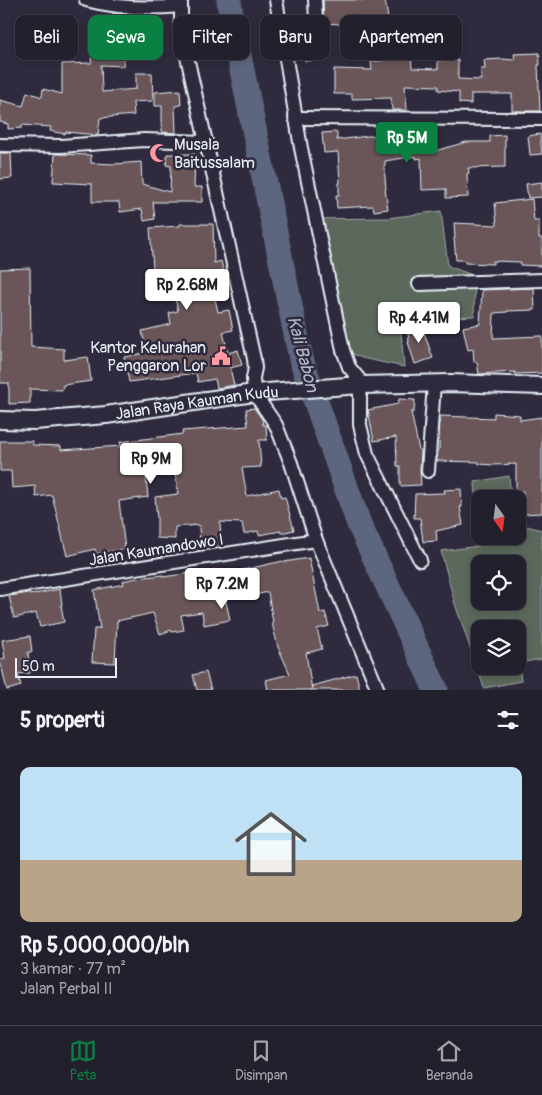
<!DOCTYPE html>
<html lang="id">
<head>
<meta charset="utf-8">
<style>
	:root { --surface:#23202e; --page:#2f2d3a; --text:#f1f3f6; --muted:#a3a3aa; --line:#403e4a; --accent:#0b8043 }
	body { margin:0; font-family:Pangolin,sans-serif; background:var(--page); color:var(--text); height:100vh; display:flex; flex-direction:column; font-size:19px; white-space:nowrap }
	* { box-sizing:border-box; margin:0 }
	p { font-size:16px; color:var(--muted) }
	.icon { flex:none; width:28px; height:28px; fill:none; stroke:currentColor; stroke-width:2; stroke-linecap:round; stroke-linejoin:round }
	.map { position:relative; height:690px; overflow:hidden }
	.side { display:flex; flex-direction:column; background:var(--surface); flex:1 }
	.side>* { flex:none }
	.hud { position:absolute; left:15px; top:15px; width:512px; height:45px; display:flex; gap:10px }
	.needle { width:32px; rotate:166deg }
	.controls { position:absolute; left:471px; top:490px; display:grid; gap:10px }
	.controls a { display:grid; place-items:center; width:55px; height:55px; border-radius:10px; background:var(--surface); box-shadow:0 2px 8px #0003,0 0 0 1px var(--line); font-size:25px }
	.scale { position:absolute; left:15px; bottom:12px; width:102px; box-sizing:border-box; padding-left:5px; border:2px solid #e8f1f8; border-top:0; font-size:14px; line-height:18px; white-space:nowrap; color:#e8f1f8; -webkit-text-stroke:4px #2f2a3d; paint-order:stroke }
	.price { position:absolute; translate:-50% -42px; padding:0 11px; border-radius:5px; background:#fff; color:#222; font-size:16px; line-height:32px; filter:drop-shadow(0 1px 2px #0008) }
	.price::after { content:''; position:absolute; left:50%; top:30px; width:15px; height:11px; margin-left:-8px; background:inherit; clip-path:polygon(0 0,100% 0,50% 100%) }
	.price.on { background:var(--accent); color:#fff }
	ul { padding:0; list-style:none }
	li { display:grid; align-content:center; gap:10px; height:265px; padding:0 20px }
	li span { display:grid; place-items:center; height:155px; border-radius:10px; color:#555 }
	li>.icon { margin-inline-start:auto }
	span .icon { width:90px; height:90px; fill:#fffc; stroke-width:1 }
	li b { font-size:21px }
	h2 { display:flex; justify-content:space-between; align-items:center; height:60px; padding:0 20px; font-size:21px }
	.tag { padding:0 18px; border-radius:10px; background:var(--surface); box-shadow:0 2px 8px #0003,0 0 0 1px var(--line); font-size:18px; line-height:45px }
	.tag.on { background:var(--accent); color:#fff }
	.tabs { display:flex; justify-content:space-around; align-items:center; height:70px; border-top:1px solid var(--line); background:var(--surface); font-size:14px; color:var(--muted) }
	.tabs a { display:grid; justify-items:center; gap:2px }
	.tabs .on { color:var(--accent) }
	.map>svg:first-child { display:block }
	.green { fill:#5b675c; stroke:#a2acaa; fill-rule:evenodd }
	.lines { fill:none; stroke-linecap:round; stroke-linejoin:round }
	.river { stroke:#5b667e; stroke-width:25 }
	.building { fill:#6b5659; stroke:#e8f1f8 }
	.minor-casing { stroke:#e8f1f8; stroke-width:16 }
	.tertiary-casing { stroke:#e8f1f8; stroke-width:20 }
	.minor { stroke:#2f2a3d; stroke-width:12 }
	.tertiary { stroke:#2f2a3d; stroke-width:16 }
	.labels { text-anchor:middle; stroke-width:5; stroke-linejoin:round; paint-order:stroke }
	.poi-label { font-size:16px; fill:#e8f1f8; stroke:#2f2a3d; text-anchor:start }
	.street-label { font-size:16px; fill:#e8f1f8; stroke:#2f2a3d }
	.water-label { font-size:18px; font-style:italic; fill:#b0b9c7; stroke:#2f2a3d }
</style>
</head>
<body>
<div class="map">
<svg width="542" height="690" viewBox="0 0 542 690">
	<rect width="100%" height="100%" fill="#2f2a3d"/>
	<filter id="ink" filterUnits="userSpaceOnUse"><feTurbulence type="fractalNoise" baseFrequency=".02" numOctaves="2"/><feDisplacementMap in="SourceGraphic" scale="10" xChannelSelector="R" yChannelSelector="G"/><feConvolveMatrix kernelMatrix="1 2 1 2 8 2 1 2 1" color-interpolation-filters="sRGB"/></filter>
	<g filter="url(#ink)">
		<g class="green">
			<polygon points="441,211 448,266 475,276 474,316 400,320 404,367 362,358 338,347 308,219 388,218"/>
			<path d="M509,476L511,499H480V536H518V519L522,525L542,530V659L519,663L521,681L484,688L455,604L441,551L479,546L475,482ZM480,564H518V601H480ZM480,629H518V666H480Z"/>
		</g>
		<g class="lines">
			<polyline class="river" points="229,0 231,16 301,359 359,524 436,690"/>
		</g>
		<g class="building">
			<polygon points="323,0 385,0 388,18 355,22 355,25 324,23"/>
			<polygon points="113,13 145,16 145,19 156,20 152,53 124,50 123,66 101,65 102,92 136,89 136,73 152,73 153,101 133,102 134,115 100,118 98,135 66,132 65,134 50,131 51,127 22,125 22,128 8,129 8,124 0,122 0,100 23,106 27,92 42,97 43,89 62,94 62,64 91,63 92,51 93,51 95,18 112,19"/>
			<polygon points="313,28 315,29 318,60 305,61 302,29"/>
			<polygon points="411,52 412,68 438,69 438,60 458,60 458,79 481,80 481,69 485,69 484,60 502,59 515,60 514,54 539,53 540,65 538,65 540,111 512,111 512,94 471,94 471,104 459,103 459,92 438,90 438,86 405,85 407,110 392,110 391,98 352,99 352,94 334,94 334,69 372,70 371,62 390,59 390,54"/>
			<polygon points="180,90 181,105 175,106 176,133 162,132 162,106 155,106 155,92"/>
			<polygon points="392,127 406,127 406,133 432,130 435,151 466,142 490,142 490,136 505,135 505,167 468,168 469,173 467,174 468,197 446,198 446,189 422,190 421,158 416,159 416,156 385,161 385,165 384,166 386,189 385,189 388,209 374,211 373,206 337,208 336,195 339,195 339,183 340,183 338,152 324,153 322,133 337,132 337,140 368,136 392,135"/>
			<polygon points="540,134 542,154 530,155 528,136"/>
			<polygon points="0,153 11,153 12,178 0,179"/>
			<polygon points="55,154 91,155 91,163 115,164 141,162 142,184 170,192 171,166 166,165 167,154 195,154 194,187 202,187 202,202 153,202 155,219 144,221 142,209 120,212 119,202 92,202 92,184 53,182"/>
			<polygon points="542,182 542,197 528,198 526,184"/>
			<polygon points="532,199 534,221 539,221 539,238 542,238 542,266 520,265 521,262 493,261 493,264 465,263 465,260 456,260 454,238 455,238 454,223 497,225 495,203"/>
			<polygon points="180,224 213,224 214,263 221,261 226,282 212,285 218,312 229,310 233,330 223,332 228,353 238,350 242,365 230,368 234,385 217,388 215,379 198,382 196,373 129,382 124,357 144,353 144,350 146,350 142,331 171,324 169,313 178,311 173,290 154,295 151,283 154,282 150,228 180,226"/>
			<polygon points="30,268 31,347 64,349 64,360 88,357 91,381 63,385 62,390 30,389 30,403 9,404 9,383 0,383 0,269"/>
			<polygon points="534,288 535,310 507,311 507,312 494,313 493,338 542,336 542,373 515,374 515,372 479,374 477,362 474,362 473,349 468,350 463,327 480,324 482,290"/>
			<polygon points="422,323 423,330 433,358 415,364 408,342 409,342 407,325"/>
			<polygon points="399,399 415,400 414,412 411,412 419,450 421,450 420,470 421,485 400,486 400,466 397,466 396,437 374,441 368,410 398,404"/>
			<polygon points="254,408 262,419 263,425 266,425 267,440 259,440 261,467 242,468 247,496 279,489 281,498 285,497 294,530 281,533 281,531 259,535 258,531 244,534 242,523 220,522 221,547 200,550 199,525 175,527 175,539 157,538 157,518 155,497 178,494 175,472 146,477 148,497 119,501 125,549 96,554 95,549 67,556 52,495 36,497 35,486 12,488 11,471 0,471 0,441 32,441 33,445 61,446 61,450 121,446 120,442 183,434 182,431 248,426 246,409"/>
			<polygon points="494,413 520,415 520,420 542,417 542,513 524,514 523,491 516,491 516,464 493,465 479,464 479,462 437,461 438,450 439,450 440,416 494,418"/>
			<polygon points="461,489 462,507 460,507 463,525 436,531 437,541 423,542 420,518 414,518 415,494 445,493 444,490"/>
			<polygon points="309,558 320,613 325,612 329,626 317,629 322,649 306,653 312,690 268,690 266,680 290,674 278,647 272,623 273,623 268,592 255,595 254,590 225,597 230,620 204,625 202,612 181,615 184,630 172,632 171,630 160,634 153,613 117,621 115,663 92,662 94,629 100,629 94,590 124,584 123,581 137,578 163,575 163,577 205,571 207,578 283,561 284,562"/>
			<polygon points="60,589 62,605 61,605 64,622 40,627 36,613 14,618 9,596 30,593 30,595"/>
			<polygon points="30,636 32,652 28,652 30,673 18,674 21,686 7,690 0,660 0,659 5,658 2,640"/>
			<polygon points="206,672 211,690 197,690 193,675"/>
			<polygon points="356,674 360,690 312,690 312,686"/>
		</g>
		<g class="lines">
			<g class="minor-casing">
				<g id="minor">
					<path d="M86,0C116,8 149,9 181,6"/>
					<polyline points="181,0 181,28 186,52 254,359 255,368 253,378 254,393 276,425 291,463 316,540 378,690"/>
					<polyline points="276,0 301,148 343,350 349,367 359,379 360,385 360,425 367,454 420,560"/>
					<polyline points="315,0 316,21"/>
					<polyline points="295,118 542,119"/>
					<polyline points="0,145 61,146 144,140 206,142"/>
					<polyline points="419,284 542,280"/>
					<polyline points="428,471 434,383"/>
					<polyline points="0,589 316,540"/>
				</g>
			</g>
			<g class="tertiary-casing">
				<g id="tertiary">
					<path id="s1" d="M0,420L35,421L106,415L254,393L360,385L451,383L542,386"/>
				</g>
			</g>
			<use href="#minor" class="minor"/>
			<use href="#tertiary" class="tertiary"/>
		</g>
	</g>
	<defs>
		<g id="mosque-bare" transform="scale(1.5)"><path d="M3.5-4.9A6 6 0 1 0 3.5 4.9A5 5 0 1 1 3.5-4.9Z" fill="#ff9aa2" stroke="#2f2a3d" stroke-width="2.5" paint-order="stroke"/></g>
		<g id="civic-bare" transform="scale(1.5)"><path d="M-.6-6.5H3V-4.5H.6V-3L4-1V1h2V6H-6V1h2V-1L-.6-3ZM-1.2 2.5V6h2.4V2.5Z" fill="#ff9aa2" stroke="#2f2a3d" stroke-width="2.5" paint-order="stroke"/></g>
	</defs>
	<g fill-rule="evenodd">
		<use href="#mosque-bare" x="159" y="153"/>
		<use href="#civic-bare" x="221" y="356"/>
	</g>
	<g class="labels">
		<g class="poi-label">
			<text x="174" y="150">Musala<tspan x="174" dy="18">Baitussalam</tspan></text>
			<text x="206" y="353" text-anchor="end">Kantor Kelurahan<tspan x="206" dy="18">Penggaron Lor</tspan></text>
		</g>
		<g class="street-label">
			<text dy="6" stroke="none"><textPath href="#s1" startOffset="198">Jalan Raya Kauman Kudu</textPath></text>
			<text transform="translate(156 549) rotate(-9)" y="6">Jalan Kaumandowo I</text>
		</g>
		<g class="water-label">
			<text transform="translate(303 354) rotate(75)" y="6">Kali Babon</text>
		</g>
	</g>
</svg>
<div class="controls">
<a><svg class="needle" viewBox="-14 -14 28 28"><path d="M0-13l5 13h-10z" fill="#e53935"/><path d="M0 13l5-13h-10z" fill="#a3a3aa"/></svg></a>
<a><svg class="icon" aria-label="locate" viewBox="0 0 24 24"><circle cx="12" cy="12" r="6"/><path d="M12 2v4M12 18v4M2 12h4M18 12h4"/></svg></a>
<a><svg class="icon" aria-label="layers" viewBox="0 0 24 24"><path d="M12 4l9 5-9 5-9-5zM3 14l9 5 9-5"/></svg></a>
</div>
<div class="scale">50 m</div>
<b class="price on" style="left:407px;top:164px">Rp 5M</b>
<b class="price" style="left:187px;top:311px">Rp 2.68M</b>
<b class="price" style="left:419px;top:344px">Rp 4.41M</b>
<b class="price" style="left:151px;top:485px">Rp 9M</b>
<b class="price" style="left:222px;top:610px">Rp 7.2M</b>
<div class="hud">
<a class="tag">Beli</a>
<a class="tag on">Sewa</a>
<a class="tag">Filter</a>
<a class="tag">Baru</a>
<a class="tag">Apartemen</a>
</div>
</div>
<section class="side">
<h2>5 properti<svg class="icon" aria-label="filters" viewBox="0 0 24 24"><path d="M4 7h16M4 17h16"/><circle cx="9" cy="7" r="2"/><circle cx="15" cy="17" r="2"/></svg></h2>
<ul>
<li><span style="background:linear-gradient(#bfe0f5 60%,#b9a48a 0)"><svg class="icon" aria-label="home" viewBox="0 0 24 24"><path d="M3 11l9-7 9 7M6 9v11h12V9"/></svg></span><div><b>Rp 5,000,000/bln</b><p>3 kamar · 77 m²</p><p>Jalan Perbal II</p></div></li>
</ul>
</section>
<nav class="tabs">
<a class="on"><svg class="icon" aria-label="map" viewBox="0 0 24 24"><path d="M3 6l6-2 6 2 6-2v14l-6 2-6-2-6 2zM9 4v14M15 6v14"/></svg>Peta</a>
<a><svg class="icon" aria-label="saved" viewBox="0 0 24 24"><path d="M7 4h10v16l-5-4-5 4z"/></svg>Disimpan</a>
<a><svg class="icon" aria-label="home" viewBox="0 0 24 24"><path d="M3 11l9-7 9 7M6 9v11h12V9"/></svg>Beranda</a>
</nav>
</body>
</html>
